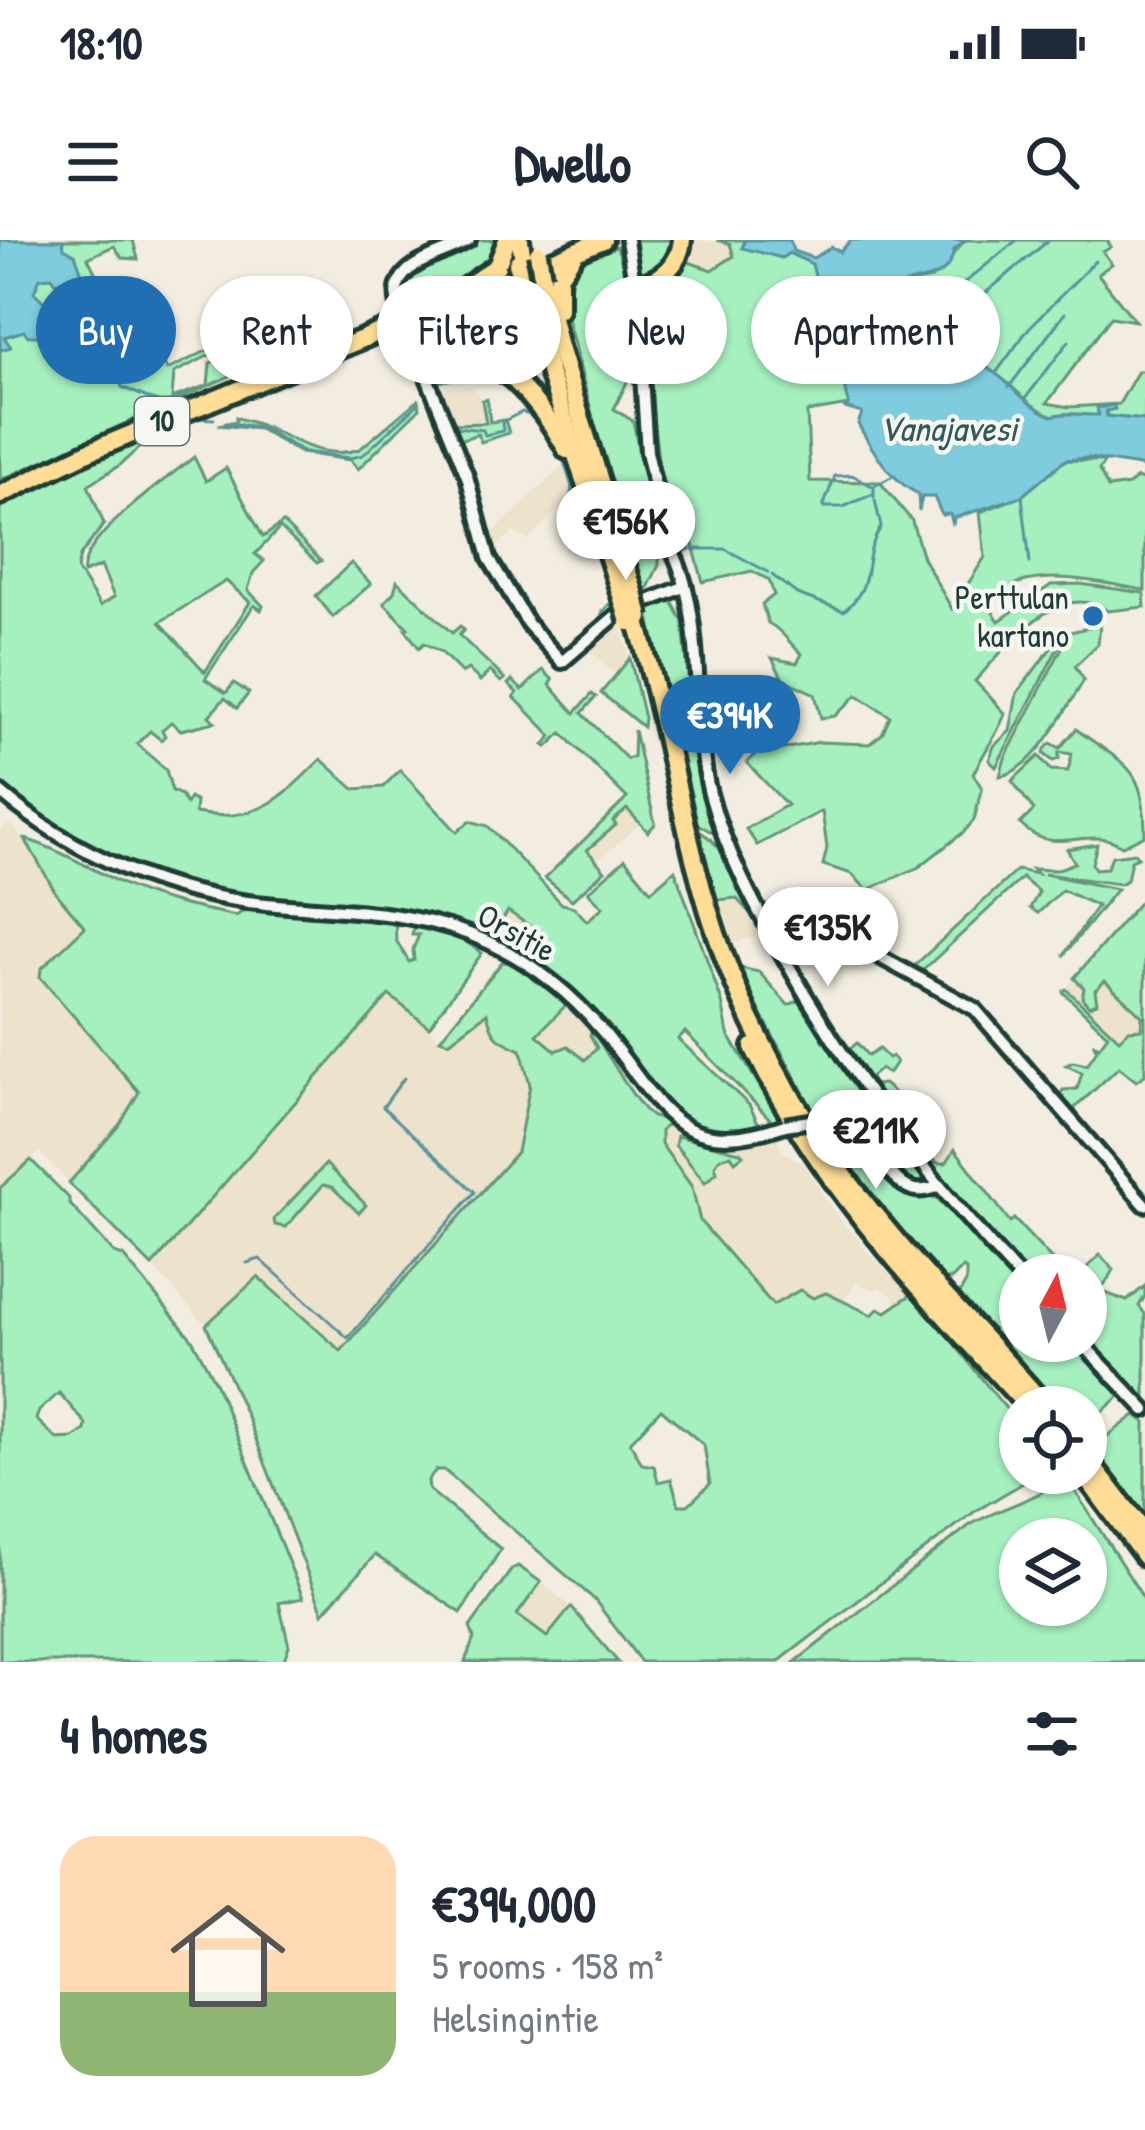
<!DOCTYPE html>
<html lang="en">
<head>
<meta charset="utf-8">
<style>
	:root { --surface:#fff; --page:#f6f6f7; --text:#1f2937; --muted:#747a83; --accent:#1f6fb2 }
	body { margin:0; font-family:"Patrick Hand",sans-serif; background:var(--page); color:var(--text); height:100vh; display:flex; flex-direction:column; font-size:45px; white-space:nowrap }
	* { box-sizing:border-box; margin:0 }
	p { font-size:39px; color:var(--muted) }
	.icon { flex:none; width:66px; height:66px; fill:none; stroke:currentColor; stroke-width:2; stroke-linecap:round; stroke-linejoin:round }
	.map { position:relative; height:1422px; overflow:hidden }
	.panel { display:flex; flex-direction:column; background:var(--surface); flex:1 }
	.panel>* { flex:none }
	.banner { position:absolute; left:36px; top:36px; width:1074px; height:108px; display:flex; gap:24px }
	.needle { width:78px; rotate:7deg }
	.tools { position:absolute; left:999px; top:1014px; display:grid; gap:24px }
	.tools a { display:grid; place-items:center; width:108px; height:108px; border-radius:50%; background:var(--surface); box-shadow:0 3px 9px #0004; font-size:60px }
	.price { position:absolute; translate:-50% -102px; padding:0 27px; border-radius:42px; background:#fff; color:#222; font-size:39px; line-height:78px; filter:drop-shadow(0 3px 6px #0008) }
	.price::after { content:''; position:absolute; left:50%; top:72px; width:36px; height:27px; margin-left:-18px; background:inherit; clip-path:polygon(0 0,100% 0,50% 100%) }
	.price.active { background:var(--accent); color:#fff }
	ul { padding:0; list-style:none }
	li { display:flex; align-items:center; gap:36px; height:300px; padding:0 60px }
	li span { display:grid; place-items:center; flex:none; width:336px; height:240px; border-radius:36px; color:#555 }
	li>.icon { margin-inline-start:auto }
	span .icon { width:144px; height:144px; fill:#fffc; stroke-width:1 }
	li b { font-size:51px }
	h2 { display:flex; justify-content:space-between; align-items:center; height:144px; padding:0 60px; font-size:51px }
	.tag { padding:0 42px; border-radius:54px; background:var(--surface); box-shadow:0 3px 9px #0004; font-size:42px; line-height:108px }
	.tag.active { background:var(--accent); color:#fff }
	.status { display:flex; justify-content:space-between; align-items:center; height:84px; padding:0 60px; background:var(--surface); direction:ltr }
	.status svg { height:33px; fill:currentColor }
	header { display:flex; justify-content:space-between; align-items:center; height:156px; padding:0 60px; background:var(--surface); font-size:54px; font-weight:700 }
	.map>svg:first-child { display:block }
	.built { fill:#ede2cb }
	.green { fill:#a6f0bf; stroke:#62967a; stroke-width:3; fill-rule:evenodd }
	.water { fill:#7fccdf; stroke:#59939b; stroke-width:3 }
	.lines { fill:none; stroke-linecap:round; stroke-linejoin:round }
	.stream { stroke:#59939b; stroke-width:3 }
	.secondary-casing { stroke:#1f3d34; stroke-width:20 }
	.highway-casing { stroke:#1f3d34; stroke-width:26 }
	.secondary { stroke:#f6f6f2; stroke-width:10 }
	.highway { stroke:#ffdd96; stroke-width:16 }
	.secondary-bridge-casing { stroke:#1f3d34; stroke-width:20; stroke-linecap:butt }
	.highway-bridge-casing { stroke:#1f3d34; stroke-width:26; stroke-linecap:butt }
	.secondary-bridge { stroke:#f6f6f2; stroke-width:10 }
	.highway-bridge { stroke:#ffdd96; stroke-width:16 }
	.poi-dot { fill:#1f6fb2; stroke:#f6f6f2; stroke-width:4.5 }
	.labels { text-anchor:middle; stroke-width:9; stroke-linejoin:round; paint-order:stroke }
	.shield { fill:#f6f6f2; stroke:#60746d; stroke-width:3 }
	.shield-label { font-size:30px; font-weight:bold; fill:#1f3d34 }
	.poi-label { font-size:33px; fill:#1f3d34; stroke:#f6f6f2; text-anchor:end }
	.street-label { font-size:33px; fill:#1f3d34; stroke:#f6f6f2 }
	.water-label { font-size:36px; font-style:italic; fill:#325a56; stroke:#f6f6f2 }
</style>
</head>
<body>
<div class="status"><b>18:10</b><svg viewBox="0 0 49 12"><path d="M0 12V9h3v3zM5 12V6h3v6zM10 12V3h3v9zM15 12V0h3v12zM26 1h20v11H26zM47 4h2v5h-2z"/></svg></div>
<header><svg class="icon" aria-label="menu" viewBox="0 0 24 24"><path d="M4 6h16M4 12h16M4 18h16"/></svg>Dwello<svg class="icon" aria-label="search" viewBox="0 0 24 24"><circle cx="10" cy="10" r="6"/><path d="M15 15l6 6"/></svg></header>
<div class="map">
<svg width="1145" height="1422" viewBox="0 0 1145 1422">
	<rect width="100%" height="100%" fill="#f2ede0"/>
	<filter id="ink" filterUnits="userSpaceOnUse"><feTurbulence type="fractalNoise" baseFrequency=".00833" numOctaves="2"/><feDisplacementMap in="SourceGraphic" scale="24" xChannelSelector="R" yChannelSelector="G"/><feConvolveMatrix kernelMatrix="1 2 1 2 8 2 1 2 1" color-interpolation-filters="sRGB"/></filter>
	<g filter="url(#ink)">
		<g class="built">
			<polygon points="698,0 730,4 735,16 712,30 695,27 686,21"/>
			<polygon points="470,146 482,160 486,183 450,184 437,153 448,147"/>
			<polygon points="566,222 571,233 572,256 528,300 513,292 489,314 485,300"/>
			<polygon points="619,380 630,418 615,434 589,411 599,396"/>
			<polygon points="627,569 640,584 597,621 587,610 615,585 613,581"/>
			<polygon points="11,582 56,653 85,687 42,729 40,737 139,852 120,884 69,943 39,912 0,948 0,591"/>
			<polygon points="726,657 736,658 749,672 759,695 734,703 721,692 714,667"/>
			<polygon points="507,670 538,691 518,713 491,698"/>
			<polygon points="1074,738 1090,754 1104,741 1142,776 1142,790 1129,790 1119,800 1066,749"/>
			<polygon points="389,754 440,799 449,802 487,772 521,809 530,845 517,912 341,1112 258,1038 206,1085 152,1026"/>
			<polygon points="567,764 592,790 591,795 597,808 585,820 556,812 536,795"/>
			<polygon points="669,882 715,901 756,902 777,895 782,911 804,925 831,968 875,1020 912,1054 908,1060 895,1063 894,1057 879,1047 873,1050 857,1042 843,1062 826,1053 773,1066 700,981 696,959 660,904 661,891"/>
			<polygon points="541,1342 571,1367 547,1397 516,1375"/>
		</g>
		<g class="green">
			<polygon points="0,0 133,0 138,19 122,18 114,6 88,18 125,93 148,93 155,88 159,95 155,99 167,130 219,105 222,109 174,133 172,158 208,145 210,123 224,117 232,135 0,240"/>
			<polygon points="472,0 501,0 493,20 463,40 402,65 400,59 404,37"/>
			<polygon points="630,0 679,0 670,26 642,36"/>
			<path d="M717,0H745L753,9L782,18L788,13L812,24L849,165L807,172L810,241L880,242L912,281L923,318L952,369L985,317L980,272L1022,256L1065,220L1105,221L1099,230L1108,248L1129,245L1137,238L1145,241V350C1106,344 1058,331 1019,343C1008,347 996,357 986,363L999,381L1051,345L1080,344L1144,353L1145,367L1108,371C1057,337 1007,407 975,441L1005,473C1003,485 981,517 973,534L982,548L974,580L964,592L919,627L867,650L852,634L823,625L827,608L822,571L757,605L746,589L787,565L747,523L756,514L820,502L869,504L882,494L890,476L857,455L835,476L821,478L815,454L783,439L772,418L797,423L802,414C790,405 783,390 768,383L762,364L774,355L769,340L752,331L703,342L693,305L676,283L661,243L652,170L649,68L676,39L686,21L712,30L734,16L730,4Z"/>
			<path d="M965,0H1107L1111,7L1103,12L1112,24L1098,34L1135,81L1111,77L1047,163L1069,167L1119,164L1138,131H1145V180L1107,176L1106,171L1114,165L1098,167V176C1085,175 1065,171 1053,176C1030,167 1019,152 1000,137C970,111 914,105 899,57L905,44L931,39Z"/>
			<polygon points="617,6 627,41 631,134 614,169 633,181 659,312 659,325 646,352 640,348 623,279 619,279 563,62 565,41 571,43 573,25"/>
			<path d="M515,48C515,68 520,91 502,103L478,95L463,69Z"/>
			<path d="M445,77C481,114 524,150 553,193C586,244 600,310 620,367L600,381L603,371L614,359C600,327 592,287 570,263C571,254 573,242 571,233C565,205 521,161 500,140L457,138L434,143L430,131L443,133C448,113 455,100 442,81L412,87Z"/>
			<polygon points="487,159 490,182 505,180 509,193 481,202 478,194 457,201 450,184 486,183 482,160"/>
			<path d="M418,160L420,168L358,229L350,220L301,213L259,189L218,185L236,181V177C245,181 255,182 265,187C295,200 324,221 360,209Z"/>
			<path d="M154,194L120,225L88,245L104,284L80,316L77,329L100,366L114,357L101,326L84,333C78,299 168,238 194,217L206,241L226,228L263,297L283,283L321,321L317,323L280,288L255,314L264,321L253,333L248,350L263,366L261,370L254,365L205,439L226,453L234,443L249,453L237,468L225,458L209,476L215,482L181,490L171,482L162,490L165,496L161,500L150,491L137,504L166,530L172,551L181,555L186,564L190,558L196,562L195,573C256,584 280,560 321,519L354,549L383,547L400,530L457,592L470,581L488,586L562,664L574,667L587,681L603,667L588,652L625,619L651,651L675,630L722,762L728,794L782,883L777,886L685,792L678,799L749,865L762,890C684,908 660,858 620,804C606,786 590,770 575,753L572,755L518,713L537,691L508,671L491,698C406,656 330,666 239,654C149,642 71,601 0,544V264ZM226,341L250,362L205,432L160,382Z"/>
			<polygon points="351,323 371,344 333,377 316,356"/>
			<polygon points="397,341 452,393 460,386 464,390 459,395 505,439 501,442 490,431 480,441 468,429 462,433 441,412 424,403 419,408 405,389 408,388 384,363 394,352"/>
			<polygon points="672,361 683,382 697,535 716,589 710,591 694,582 688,567 648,371 654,363"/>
			<path d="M1100,385L1098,404L1075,426L1084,440C1067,468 1034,532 1000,536L1005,518L1070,392Z"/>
			<polygon points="1060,396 1064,396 996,527 989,520 994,506 1010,491 1017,453"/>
			<polygon points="630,418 644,478 643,487 601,453"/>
			<polygon points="543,430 553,440 550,445 575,473 592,454 596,457 582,473 627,519 633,517 634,490 655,584 648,592 627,569 613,581 616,585 587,610 605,631 572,660 545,638 627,558 562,493 547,507 544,505 552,496 514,457 517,453 508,444 512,440 522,450"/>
			<path d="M1076,489C1127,527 1145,526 1145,595L1122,606C1088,583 1055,620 1020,584L1034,570L1012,541L1039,516L1051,530L1068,531L1072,514L1059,512V519L1053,521L1044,514L1045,509L1051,503L1060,508Z"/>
			<path d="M690,587C726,600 736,638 752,670L749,672L736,658L718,660L714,667Z"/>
			<path d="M25,599C62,610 92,630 127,646C162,662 199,668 236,676L248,668H260L395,679L396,700L409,722L414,720L413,709L419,695H412L415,680L450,691L482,713L429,787L389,755L152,1026L69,943L120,884L139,852L40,737L41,729L85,687L56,653Z"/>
			<polygon points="1097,604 1092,624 1095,629 1107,628 1112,616 1134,613 1138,617 1131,620 1127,640 1120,644 1044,634 1117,649 1063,716 1097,666 1062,650 1038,673 1030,668 1039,652 1022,638 921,732 912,728 1017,630 1037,634 1032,629 1056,630 1075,623 1067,609"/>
			<polygon points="1145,656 1145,835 1136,841 1119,827 1074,869 1085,884 1079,883 1058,859 1063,850 1077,849 1082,833 1066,825 1073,822 1087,825 1097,810 1093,803 1099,807 1108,795 1063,752 1066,749 1119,799 1129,790 1141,789 1142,776 1105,741 1095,750 1097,763 1089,766 1082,758 1084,748 1074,738"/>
			<path d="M502,722L512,723L567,764L537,795L556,811L568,806L585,820L597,808L590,795L592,790C604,807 639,871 653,877C659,879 665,878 669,882L661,891V904L692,947L700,981L773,1065L800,1050L813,1058L826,1053L872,1075L879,1068L886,1072L912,1054C952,1095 980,1142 1020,1184V1233H1040L974,1272L778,1422H641L594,1359L444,1230H436L428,1240L429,1250L501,1309L461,1373L375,1315L323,1373L248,1179L206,1085L258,1037L341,1111L517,912L530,845L521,810C498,800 492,797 487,773L449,802L440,799ZM661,1169L704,1205L710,1244L688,1265H679L671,1239L658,1242L654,1226L642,1224L630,1202Z"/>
			<polygon points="736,727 759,732 788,765 801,760 841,827 926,942 920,946 907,943 869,899 816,876"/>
			<path d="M857,803L868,816L879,809L888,818L892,816L896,822L888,834L880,829L868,839L875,845L884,844L921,876L910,888L937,923H946L955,909L1010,982L1014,979L1066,1035H1027C960,964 902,891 847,811Z"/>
			<path d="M821,886C866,889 872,929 904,952L934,956L941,962L1020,1047V1101H1070L1120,1156L1086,1186V1167H1054L957,1058L966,1042V1030L963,1028L952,1039H937L857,942Z"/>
			<polygon points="677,896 740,912 743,915 735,921 731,915 720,918 715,925 717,932 705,942 675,905"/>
			<path d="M31,920L69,958V963L114,1013L123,1016L192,1099L215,1142L303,1358L279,1363L289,1406L283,1422H0V948ZM59,1153L86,1184L85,1190L73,1198L57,1199L36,1179L39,1171Z"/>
			<polygon points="326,924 366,965 359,973 332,947 323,945 286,987 275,985 274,979"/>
			<polygon points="1100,1015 1114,1030 1100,1051 1127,1061 1145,1046 1145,1056 1139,1066 1145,1074 1145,1162 1086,1100 1086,1035 1079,1035"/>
			<polygon points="1135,1175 1145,1182 1145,1283 1088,1211"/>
			<path d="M1066,1237L1145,1361V1422H795L970,1285C1001,1267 1038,1259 1066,1237ZM1020,1299H1086V1365H1020Z"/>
			<polygon points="518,1326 541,1342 517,1375 547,1397 571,1367 618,1422 465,1422 474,1398 470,1387 512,1329"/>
		</g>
		<g class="water">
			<polygon points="0,0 63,0 64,8 75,14 86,44 74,36 56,43 52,37 40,38 34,52 46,64 50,84 43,90 45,96 28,96 24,91 4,97 11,107 0,110"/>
			<path d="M745,0H790L793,11L813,18L832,7L840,12L851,0H965L954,10C949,39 928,37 905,44L899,57C914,105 970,112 1000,137C1019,152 1029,167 1052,176C1066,171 1084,176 1099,175L1097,168L1114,165L1115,169L1106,171L1107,176L1145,180V227L1089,218L1065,220L1022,256L954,278L953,285L950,274L942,275L934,257H922L919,271L918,254C890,240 873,211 858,184L862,173L845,168L849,164L812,24L789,13L782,18L742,8Z"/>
		</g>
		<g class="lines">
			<g class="stream">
				<path d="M84,45C109,80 110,108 122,147L164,165L185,156"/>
				<polyline points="916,82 1017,0"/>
				<polyline points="932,98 1049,0"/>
				<polyline points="996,133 1029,88 1095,21"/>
				<polyline points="1009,147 1065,73"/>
				<polyline points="1025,159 1069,101"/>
				<polyline points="429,165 438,182"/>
				<polyline points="193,178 214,179"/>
				<polyline points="226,183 260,187 304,212 350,218 363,215 417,165"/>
				<polyline points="456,187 483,190 485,195 503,191 502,182 522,172 537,178"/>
				<polyline points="562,215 576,260 588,276"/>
				<polyline points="873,254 843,267 823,267 835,236 852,235 874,247"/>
				<polyline points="1022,256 1030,323"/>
				<polyline points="874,257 874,246 895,235"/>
				<polyline points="618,276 624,276 630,288 648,296 656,317 660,317"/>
				<polyline points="693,309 725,309 768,332"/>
				<polyline points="685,311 690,309"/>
				<polyline points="679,312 682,311"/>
				<path d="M772,335L797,354L844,371C878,342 859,321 881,287L875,260"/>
				<polyline points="247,1023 260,1019 348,1098 475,952 383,867 404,838"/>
			</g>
			<g class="secondary-casing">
				<g id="secondary">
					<polyline points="627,0 637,60 647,212 669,305"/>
					<path d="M398,65C387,22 442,18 469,0"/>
					<polyline points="409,93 467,236 489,318 528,384 562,422 620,372 684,347"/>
					<path d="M668,302C708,372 690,475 710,554C726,613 756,668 786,721C851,837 929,941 1020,1037"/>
					<path d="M0,552C74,615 169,655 266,664C344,672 417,668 490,703C534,724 573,755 604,793C663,864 675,923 785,885"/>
					<polyline points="766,685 807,680 831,684 867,710 975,769 1145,965"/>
					<path d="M817,880C834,881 849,886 863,898C887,918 898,965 938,946"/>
					<polyline points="1080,1101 1145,1170"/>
				</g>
			</g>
			<g class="highway-casing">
				<g id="highway">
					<polyline points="520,0 523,20"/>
					<polyline points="526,36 550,135 621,355"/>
					<polyline points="542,36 559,107 634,352"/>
					<path d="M636,46C661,40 679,27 682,0"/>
					<polyline points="465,48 497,26 507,0"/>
					<path d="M451,55C435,93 493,122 515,141C536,161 553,185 567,210"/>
					<polyline points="559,69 559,36 573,16"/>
					<path d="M476,106L497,112C525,103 524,78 521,53"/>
					<polyline points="0,255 88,212 603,0"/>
					<path d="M636,379C670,490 683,606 724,716C762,818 822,914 893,997C942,1056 997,1109 1046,1167"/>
					<path d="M753,807C820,947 925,1054 1028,1167"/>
					<polyline points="1086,1217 1145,1293"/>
					<polyline points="1083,1233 1145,1317"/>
				</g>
			</g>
			<use href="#secondary" class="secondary"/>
			<use href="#highway" class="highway"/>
			<g class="secondary-bridge-casing">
				<g id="secondary-bridge">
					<polyline points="398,65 409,93"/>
					<polyline points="785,885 817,880"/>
				</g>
			</g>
			<g class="highway-bridge-casing">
				<g id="highway-bridge">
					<polyline points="538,13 542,36"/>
					<polyline points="517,23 520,40"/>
					<polyline points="634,352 640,378"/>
					<polyline points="621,355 629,382"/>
				</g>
			</g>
			<use href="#secondary-bridge" class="secondary-bridge"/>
			<use href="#highway-bridge" class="highway-bridge"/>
		</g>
	</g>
	<circle class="poi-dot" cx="1093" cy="376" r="12"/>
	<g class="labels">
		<rect class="shield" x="135" y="157" width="54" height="48" rx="9"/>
		<g class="shield-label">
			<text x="162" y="191">10</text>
		</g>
		<g class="poi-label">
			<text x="1069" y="369">Perttulan<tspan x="1069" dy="38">kartano</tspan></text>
		</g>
		<g class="street-label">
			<text transform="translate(517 692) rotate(29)" y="12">Orsitie</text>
		</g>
		<g class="water-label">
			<text x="948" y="201">Vanajavesi</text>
		</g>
	</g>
</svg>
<div class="tools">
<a><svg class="needle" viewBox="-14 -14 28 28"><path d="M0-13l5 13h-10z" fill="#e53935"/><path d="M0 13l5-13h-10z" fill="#747a83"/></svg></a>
<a><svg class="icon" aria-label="locate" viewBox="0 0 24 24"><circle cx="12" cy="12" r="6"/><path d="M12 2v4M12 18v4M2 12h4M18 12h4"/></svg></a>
<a><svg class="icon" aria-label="layers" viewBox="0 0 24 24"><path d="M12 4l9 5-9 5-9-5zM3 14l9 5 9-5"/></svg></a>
</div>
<b class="price" style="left:626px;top:343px">€156K</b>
<b class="price active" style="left:730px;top:537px">€394K</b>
<b class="price" style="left:828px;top:749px">€135K</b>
<b class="price" style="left:876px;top:952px">€211K</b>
<div class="banner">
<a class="tag active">Buy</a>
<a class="tag">Rent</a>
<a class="tag">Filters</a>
<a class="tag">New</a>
<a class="tag">Apartment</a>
</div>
</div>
<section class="panel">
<h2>4 homes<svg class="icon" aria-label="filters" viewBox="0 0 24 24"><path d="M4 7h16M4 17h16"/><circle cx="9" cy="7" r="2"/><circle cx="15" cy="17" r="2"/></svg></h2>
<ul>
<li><span style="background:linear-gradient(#ffd9b3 65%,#8fb573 0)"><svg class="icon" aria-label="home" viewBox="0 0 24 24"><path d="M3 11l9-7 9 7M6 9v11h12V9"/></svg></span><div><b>€394,000</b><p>5 rooms · 158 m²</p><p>Helsingintie</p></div></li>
</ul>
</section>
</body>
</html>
